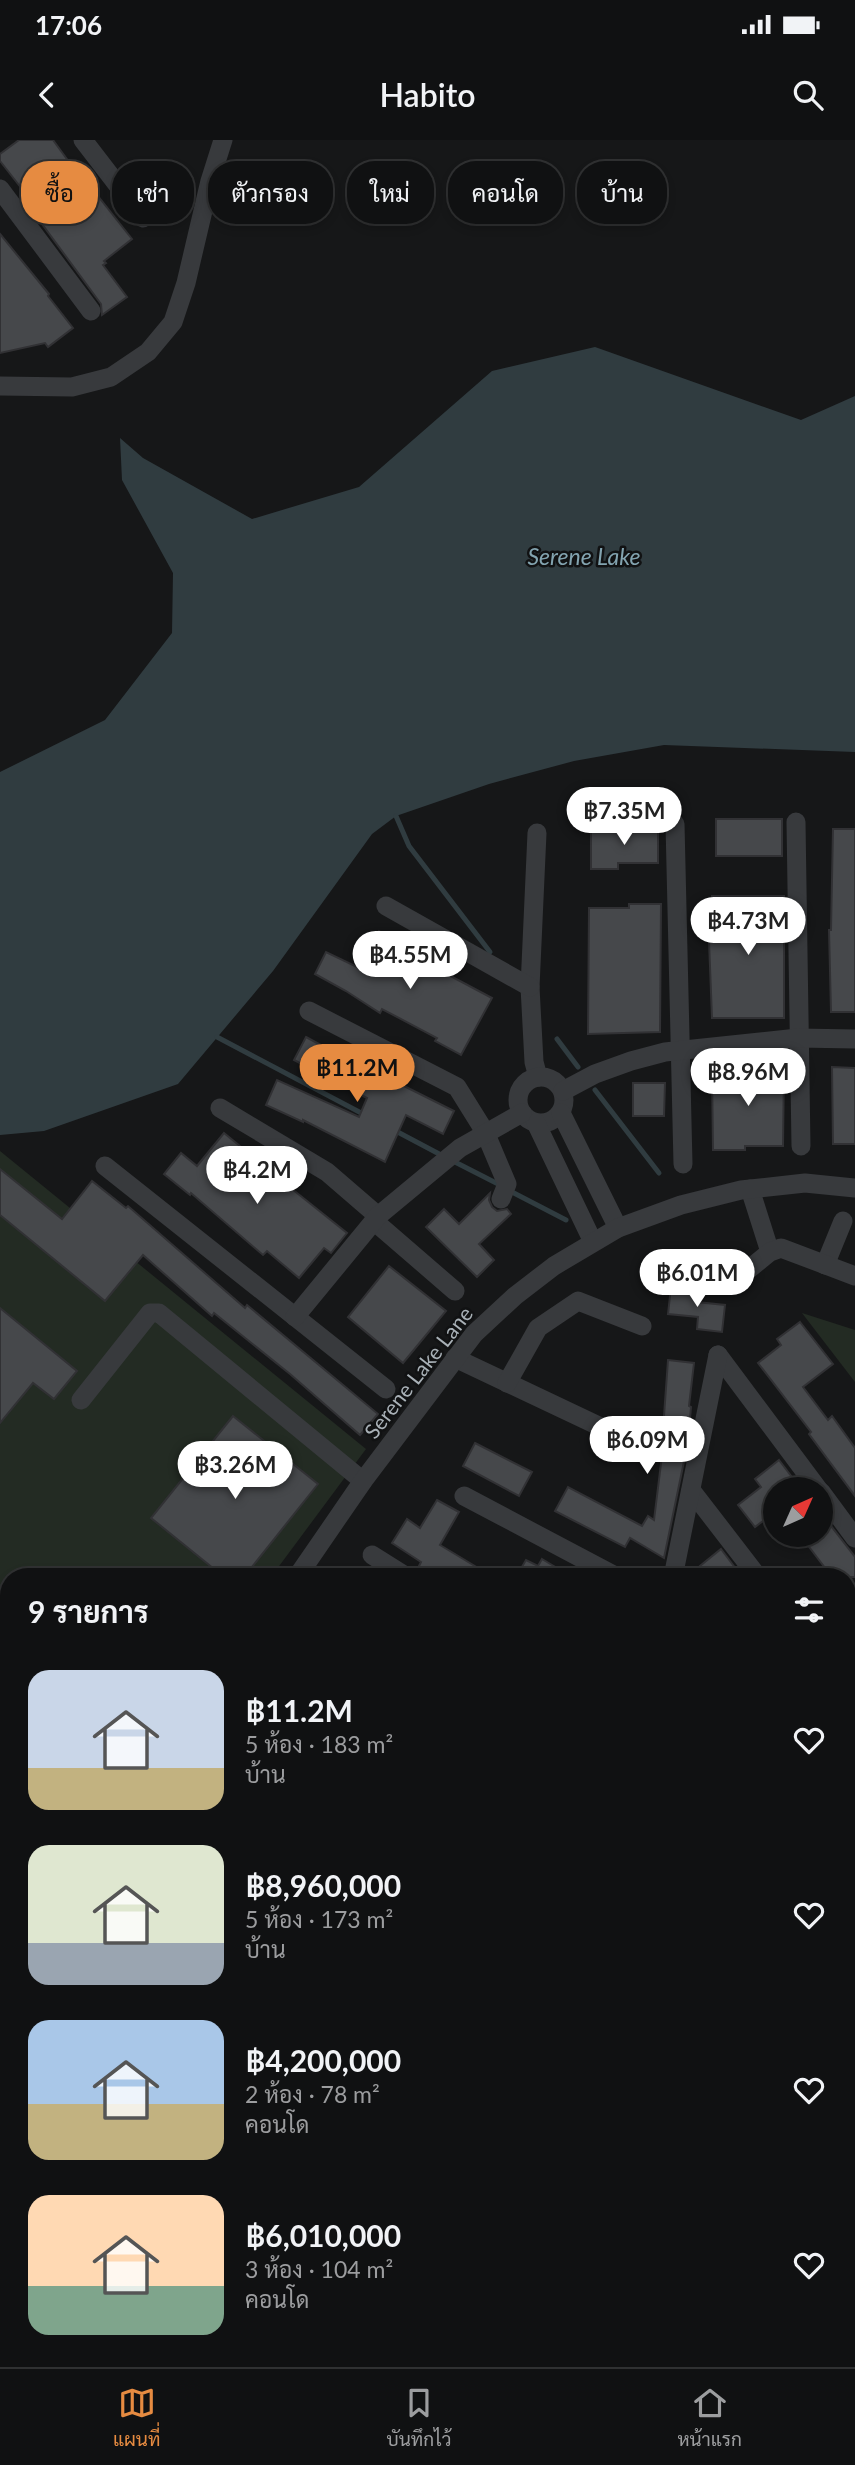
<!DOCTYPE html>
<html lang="th">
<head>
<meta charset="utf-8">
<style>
	:root { --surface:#101112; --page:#1e1f20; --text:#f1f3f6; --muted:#9c9d9f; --line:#303132; --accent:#e68b41 }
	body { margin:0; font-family:Lato,Sarabun,sans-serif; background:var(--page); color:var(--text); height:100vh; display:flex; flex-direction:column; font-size:26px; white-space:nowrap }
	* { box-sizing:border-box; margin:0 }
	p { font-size:23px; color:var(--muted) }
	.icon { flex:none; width:38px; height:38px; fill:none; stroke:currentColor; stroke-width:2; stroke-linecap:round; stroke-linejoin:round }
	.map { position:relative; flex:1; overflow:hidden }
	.panel { position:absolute; left:0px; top:1428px; width:856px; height:800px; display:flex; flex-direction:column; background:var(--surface); border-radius:28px 28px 0 0; box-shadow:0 4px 10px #0003,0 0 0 2px var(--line) }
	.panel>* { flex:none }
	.guide { position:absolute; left:21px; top:21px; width:814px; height:63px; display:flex; gap:14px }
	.needle { width:46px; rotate:45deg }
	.fabs { position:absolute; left:763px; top:1337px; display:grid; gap:14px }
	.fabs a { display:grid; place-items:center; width:70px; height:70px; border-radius:50%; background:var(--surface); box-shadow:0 4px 10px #0003,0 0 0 2px var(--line); font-size:35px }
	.price { position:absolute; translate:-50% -60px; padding:0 16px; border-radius:24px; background:#fff; color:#222; font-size:23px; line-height:46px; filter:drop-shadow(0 2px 4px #0008) }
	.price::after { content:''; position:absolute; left:50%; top:42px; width:21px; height:16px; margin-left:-10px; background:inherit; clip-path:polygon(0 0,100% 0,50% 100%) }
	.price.on { background:var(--accent); color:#111 }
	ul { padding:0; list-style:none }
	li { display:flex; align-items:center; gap:21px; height:175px; padding:0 28px }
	li span { display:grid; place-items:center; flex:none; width:196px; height:140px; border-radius:21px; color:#555 }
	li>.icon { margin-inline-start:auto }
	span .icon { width:84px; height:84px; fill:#fffc; stroke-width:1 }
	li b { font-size:30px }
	h2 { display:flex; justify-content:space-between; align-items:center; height:84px; padding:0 28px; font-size:30px }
	.chip { padding:0 24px; border-radius:28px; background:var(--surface); box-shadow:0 4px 10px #0003,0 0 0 2px var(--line); font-size:24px; line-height:63px }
	.chip.on { background:var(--accent); color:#111 }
	.status { display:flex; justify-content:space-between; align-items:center; height:49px; padding:0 35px; background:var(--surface); direction:ltr }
	.status svg { height:19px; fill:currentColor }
	header { display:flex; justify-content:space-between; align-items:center; height:91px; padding:0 28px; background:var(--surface); font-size:32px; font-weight:600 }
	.menu { display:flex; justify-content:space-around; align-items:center; height:98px; border-top:2px solid var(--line); background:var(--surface); font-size:19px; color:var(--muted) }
	.menu a { display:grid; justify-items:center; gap:4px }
	.menu .on { color:var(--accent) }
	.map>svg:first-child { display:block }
	.green { fill:#232b23 }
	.water { fill:#303c40 }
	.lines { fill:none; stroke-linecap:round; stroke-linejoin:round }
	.stream { stroke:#303c40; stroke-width:5 }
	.building { fill:#46484b; stroke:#313134; stroke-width:2 }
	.minor { stroke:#383a3d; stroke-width:19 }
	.labels { text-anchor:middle; stroke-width:5; stroke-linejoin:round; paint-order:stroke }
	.street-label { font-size:21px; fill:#a9b1b7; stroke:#111213 }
	.water-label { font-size:23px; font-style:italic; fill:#83a4b0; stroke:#111213 }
</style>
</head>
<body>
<div class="status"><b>17:06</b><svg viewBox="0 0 49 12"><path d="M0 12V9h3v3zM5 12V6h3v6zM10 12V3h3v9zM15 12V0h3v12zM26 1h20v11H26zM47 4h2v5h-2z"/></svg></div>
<header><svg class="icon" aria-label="back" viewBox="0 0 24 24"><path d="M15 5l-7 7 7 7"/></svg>Habito<svg class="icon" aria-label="search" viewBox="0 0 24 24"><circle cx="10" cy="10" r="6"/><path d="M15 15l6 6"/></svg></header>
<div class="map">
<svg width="855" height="2227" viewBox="0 0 855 2227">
	<rect width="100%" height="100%" fill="#161718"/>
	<g class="green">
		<polygon points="0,1011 366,1309 271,1437 9,1437 9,1511 0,1504"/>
		<polygon points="802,1173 855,1190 855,1242"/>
		<polygon points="0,2149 9,2159 9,2205 0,2208"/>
	</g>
	<g class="water">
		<polygon points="595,207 801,280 855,256 855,612 664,605 574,621 489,644 396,676 372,694 273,831 178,944 44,991 0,995 0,632 105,580 172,493 173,433 122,340 120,298 143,318 252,379 359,347 492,231"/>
		<polygon points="9,1583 9,1640 0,1642 0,1586"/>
	</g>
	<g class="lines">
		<g class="stream">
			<polyline points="396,676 409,706 490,812"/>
			<polyline points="217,897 365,975"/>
			<polyline points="557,899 578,927"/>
			<polyline points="595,950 659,1033"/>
			<polyline points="392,989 443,1016"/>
			<polyline points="451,1020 502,1046"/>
			<polyline points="510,1051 566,1080"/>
			<polyline points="847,1810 855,1808"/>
		</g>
	</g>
	<g class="building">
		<polygon points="19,0 53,0 88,48 90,46 132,99 104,121 106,123 103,125 127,157 102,175 101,164 42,84 47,81 0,21 0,14"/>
		<polygon points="0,94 49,154 48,156 73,188 48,207 45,203 0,213"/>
		<rect x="716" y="679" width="66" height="37"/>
		<polygon points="631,686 658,686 658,723 618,723 618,729 591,729 591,692 631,692"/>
		<polygon points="833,689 855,689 855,872 831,872 829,790 831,790"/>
		<polygon points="712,756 784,756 784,878 712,878 709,801 712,801"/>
		<polygon points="629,764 661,764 660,892 588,894 589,768 629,768"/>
		<polygon points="379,791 413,811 411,815 492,858 461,915 435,901 437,898 382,869 380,873 346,851 315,834 326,812 357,827"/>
		<polygon points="306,897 332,911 330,913 390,945 392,940 454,971 443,994 406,975 385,1022 303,980 303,982 266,965 277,940 359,977 367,958 294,920"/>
		<polygon points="752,927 784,927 783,1006 745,1006 745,1010 713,1010 712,931 752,932"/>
		<polygon points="832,927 855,928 855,1004 833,1004"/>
		<polygon points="633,943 665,943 664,976 633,976"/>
		<polygon points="224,993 246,1011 244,1014 285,1047 287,1045 347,1093 331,1113 324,1108 299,1138 267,1111 263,1115 191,1053 190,1055 164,1034 181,1013 197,1026"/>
		<polygon points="0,1029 62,1079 92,1041 126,1068 128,1066 245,1168 247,1165 378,1274 360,1295 290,1234 214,1173 212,1176 143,1115 105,1161 0,1075"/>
		<polygon points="490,1053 489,1060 492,1067 497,1071 507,1069 511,1074 479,1104 494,1120 477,1137 426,1087 444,1069 459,1084"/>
		<polygon points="389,1126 446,1171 403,1223 348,1177"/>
		<polygon points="671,1147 699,1150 697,1162 725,1165 722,1192 697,1189 698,1177 668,1174"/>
		<polygon points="0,1168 77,1231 54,1259 33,1243 0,1283"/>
		<polygon points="800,1182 833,1224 803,1247 828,1280 832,1276 855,1308 855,1356 809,1294 811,1292 758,1223 781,1205 777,1199"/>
		<polygon points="668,1220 694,1223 689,1266 691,1267 688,1302 664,1418 630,1398 625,1407 555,1371 568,1347 642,1386 648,1376 654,1380 665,1291 663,1290"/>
		<polygon points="233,1276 318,1344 244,1437 224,1437 151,1378"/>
		<polygon points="475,1303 532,1332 519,1356 463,1326"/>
		<polygon points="779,1320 801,1349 775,1349 775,1372 755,1387 738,1365 761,1347 755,1339"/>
		<polygon points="437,1360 459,1372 440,1405 493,1437 436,1437 419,1426 421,1422 392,1403 407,1379 420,1388"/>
		<polygon points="821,1373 855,1417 855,1437 832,1437 800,1395 821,1395"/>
		<polygon points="721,1409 742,1437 708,1437 700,1426"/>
		<polygon points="542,1419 572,1437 516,1437 526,1420 538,1426"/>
	</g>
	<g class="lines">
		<g class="minor">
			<polyline points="83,0 143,78"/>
			<polyline points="0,49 91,171"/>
			<polyline points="0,246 72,247 111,237 148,212 173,182 186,143 210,41 223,0"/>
			<polyline points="796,682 801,1006"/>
			<polyline points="675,684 683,1024"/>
			<polyline points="537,693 530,847 534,922 538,937"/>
			<polyline points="386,766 530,847"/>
			<polyline points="309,871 457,947 485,992 507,1044 501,1059"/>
			<circle cx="541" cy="960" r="23"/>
			<polyline points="563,951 595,934 631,921 665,912 798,898 855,899"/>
			<polyline points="220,968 327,1032 378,1076"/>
			<polyline points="561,973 618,1088"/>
			<polyline points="536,983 593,1102"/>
			<polyline points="105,1026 386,1249"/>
			<polyline points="750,1049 770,1112"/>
			<polyline points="374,1081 455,1151"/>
			<polyline points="825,1125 843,1081"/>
			<polyline points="713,1142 738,1138 770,1112 781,1108 855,1136"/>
			<polyline points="295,1177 378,1076 460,1008 522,973"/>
			<polyline points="718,1215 818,1349"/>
			<polyline points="455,1218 641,1306"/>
			<polyline points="507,1243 538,1188 578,1161 642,1186"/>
			<polyline points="81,1260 150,1173 159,1173 363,1341"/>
			<polyline points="691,1350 758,1437"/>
			<polyline points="821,1352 855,1398"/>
			<polyline points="464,1356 617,1437"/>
			<polyline points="372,1415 407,1437"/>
			<polyline points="297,1437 363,1341 474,1194 515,1156 554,1126 618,1088 681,1065 741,1050 805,1043 855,1048"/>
			<polyline points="673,1437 718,1215"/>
			<polyline points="847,1553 855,1563"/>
			<polyline points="0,1556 9,1554"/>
			<polyline points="847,1583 855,1585"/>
			<polyline points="0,1686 9,1684"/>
			<polyline points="847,1705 855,1708"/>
			<polyline points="0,1833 9,1829"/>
			<polyline points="847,1851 855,1856"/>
			<polyline points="0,1939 9,1948"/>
			<polyline points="847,2114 855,2114"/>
			<polyline points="0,2131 9,2141"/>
			<polyline points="29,2219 37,2227"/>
			<polyline points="206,2219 217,2227"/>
			<polyline points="384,2219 388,2227"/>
			<polyline points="647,2219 663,2227"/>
			<polyline points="0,2224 9,2218"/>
		</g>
	</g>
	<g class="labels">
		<g class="street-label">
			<text transform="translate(419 1233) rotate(-52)" y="7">Serene Lake Lane</text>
		</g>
		<g class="water-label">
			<text x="584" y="425">Serene Lake</text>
		</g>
	</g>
</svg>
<div class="fabs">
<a><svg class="needle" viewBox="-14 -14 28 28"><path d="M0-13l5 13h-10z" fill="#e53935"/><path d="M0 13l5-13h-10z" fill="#9c9d9f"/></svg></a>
</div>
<b class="price" style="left:624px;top:707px">฿7.35M</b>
<b class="price" style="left:748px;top:817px">฿4.73M</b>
<b class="price" style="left:410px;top:851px">฿4.55M</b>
<b class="price on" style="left:357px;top:964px">฿11.2M</b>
<b class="price" style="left:748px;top:968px">฿8.96M</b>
<b class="price" style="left:257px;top:1066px">฿4.2M</b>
<b class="price" style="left:697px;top:1169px">฿6.01M</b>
<b class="price" style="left:647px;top:1336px">฿6.09M</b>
<b class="price" style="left:235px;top:1361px">฿3.26M</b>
<div class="guide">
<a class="chip on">ซื้อ</a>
<a class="chip">เช่า</a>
<a class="chip">ตัวกรอง</a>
<a class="chip">ใหม่</a>
<a class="chip">คอนโด</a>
<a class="chip">บ้าน</a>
</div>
<section class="panel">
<h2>9 รายการ<svg class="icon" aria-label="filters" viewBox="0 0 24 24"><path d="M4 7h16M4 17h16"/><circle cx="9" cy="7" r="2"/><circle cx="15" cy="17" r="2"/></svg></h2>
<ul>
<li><span style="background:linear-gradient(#c9d6e8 70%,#c2b280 0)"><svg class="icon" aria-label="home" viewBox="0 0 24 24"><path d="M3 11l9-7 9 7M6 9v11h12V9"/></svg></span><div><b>฿11.2M</b><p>5 ห้อง · 183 m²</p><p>บ้าน</p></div><svg class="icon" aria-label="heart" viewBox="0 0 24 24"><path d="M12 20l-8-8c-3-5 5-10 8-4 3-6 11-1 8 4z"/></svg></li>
<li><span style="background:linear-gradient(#dfe7d0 70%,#9aa5b1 0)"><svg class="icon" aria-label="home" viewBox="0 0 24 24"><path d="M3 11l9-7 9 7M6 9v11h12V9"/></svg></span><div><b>฿8,960,000</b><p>5 ห้อง · 173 m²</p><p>บ้าน</p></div><svg class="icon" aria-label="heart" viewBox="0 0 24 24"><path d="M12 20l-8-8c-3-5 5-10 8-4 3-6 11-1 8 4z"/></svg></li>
<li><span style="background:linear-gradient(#a9c7e8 60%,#c2b280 0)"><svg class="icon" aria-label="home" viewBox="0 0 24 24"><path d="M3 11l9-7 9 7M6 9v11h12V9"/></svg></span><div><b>฿4,200,000</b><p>2 ห้อง · 78 m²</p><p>คอนโด</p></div><svg class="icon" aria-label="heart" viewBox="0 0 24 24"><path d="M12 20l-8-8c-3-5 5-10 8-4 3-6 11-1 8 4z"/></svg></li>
<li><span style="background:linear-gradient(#ffd9b3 65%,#7fa58c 0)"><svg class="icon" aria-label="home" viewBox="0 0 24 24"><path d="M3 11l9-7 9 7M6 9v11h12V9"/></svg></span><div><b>฿6,010,000</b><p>3 ห้อง · 104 m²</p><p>คอนโด</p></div><svg class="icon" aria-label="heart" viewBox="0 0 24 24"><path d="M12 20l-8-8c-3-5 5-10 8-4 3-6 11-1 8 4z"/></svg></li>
</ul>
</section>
</div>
<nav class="menu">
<a class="on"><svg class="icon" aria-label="map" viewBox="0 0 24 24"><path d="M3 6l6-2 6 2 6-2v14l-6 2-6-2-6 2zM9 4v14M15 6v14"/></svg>แผนที่</a>
<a><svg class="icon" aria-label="saved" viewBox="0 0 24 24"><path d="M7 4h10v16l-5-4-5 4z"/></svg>บันทึกไว้</a>
<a><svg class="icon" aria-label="home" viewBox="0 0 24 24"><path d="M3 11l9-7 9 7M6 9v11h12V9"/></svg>หน้าแรก</a>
</nav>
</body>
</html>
